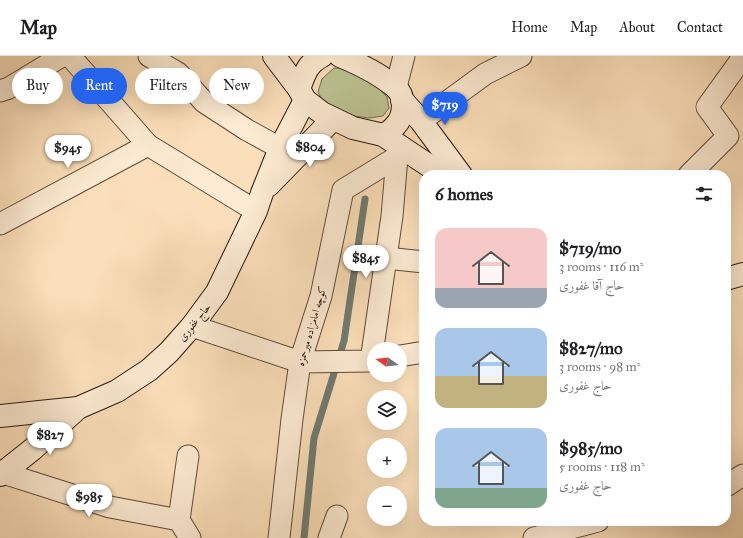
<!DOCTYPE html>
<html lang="en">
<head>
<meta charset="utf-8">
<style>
	:root { --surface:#fff; --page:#f2f2f2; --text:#202124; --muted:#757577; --line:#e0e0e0; --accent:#2563eb }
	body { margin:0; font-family:"IM FELL Great Primer",Amiri,serif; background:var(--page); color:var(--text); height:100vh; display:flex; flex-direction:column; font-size:15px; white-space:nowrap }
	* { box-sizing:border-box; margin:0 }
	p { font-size:13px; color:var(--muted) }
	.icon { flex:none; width:22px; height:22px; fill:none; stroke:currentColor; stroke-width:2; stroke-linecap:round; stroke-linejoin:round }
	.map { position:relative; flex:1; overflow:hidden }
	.drawer { position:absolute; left:419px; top:114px; width:312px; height:356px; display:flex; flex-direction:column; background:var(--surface); border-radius:16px; box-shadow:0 4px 16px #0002 }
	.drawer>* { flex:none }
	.hud { position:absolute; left:12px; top:12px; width:347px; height:36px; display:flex; gap:8px }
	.needle { width:26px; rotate:285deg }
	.tools { position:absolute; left:367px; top:286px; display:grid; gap:8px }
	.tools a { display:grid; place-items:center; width:40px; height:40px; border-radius:50%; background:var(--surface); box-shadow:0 4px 16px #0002; font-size:20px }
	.price { position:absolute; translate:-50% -34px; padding:0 9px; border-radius:14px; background:#fff; color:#222; font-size:13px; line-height:26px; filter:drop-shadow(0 1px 2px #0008) }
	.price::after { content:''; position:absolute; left:50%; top:24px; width:12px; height:9px; margin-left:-6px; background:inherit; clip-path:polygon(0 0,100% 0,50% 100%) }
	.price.on { background:var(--accent); color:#fff }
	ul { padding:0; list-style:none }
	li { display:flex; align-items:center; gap:12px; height:100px; padding:0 16px }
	li span { display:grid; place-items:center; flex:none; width:112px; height:80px; border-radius:12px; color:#555 }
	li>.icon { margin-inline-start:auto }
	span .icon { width:48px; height:48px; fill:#fffc; stroke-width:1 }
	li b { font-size:17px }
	h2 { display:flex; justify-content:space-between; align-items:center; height:48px; padding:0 16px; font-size:17px }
	.pill { padding:0 14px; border-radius:18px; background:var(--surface); box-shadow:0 4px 16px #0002; font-size:14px; line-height:36px }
	.pill.on { background:var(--accent); color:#fff }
	header { display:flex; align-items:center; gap:24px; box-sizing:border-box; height:56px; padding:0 20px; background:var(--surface); border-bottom:1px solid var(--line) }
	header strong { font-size:19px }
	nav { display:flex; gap:22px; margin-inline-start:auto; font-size:14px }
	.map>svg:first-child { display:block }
	.green { fill:#bbc292; stroke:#726d51 }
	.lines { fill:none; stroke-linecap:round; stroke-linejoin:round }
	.stream { stroke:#707a71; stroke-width:7 }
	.street-casing { stroke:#5e4a3a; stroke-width:23 }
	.secondary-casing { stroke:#291810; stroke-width:24 }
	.street { stroke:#fcead2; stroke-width:21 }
	.secondary { stroke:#fcead2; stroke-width:22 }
	.labels { text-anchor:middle; stroke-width:3; stroke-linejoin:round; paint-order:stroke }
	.street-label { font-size:11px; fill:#291810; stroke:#fcead2 }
</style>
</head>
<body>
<header>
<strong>Map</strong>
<nav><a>Home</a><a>Map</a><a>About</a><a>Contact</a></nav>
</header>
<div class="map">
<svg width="743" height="482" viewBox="0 0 743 482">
	<rect width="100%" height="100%" fill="#fbdfba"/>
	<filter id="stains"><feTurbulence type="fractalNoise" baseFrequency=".005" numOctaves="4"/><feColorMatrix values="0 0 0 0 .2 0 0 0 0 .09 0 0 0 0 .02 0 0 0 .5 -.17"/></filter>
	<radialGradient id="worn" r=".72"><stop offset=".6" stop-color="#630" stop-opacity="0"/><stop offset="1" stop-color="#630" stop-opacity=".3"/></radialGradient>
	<polygon class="green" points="334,12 351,13 368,21 387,41 389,52 383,60 369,62 346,59 325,50 318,36 322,23"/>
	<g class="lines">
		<polyline class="stream" points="304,482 314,382 344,285 365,143"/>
		<g class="street-casing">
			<g id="street">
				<polyline points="70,0 148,89 256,155"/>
				<polyline points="149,0 178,17 204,46 247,74 280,92"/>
				<polyline points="396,31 404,0"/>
				<polyline points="0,35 9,32 62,0"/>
				<polyline points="421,65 485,18 521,0"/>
				<polyline points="689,119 728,80 707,51 743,1"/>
				<polyline points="0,168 148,89"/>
				<polyline points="386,202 424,206"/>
				<polyline points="192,270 300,306 371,305 392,160 397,101"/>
				<polyline points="400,300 424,296"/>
				<polyline points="3,417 110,451 179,464 190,482"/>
				<polyline points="726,430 743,419"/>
				<polyline points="179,464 188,400"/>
				<polyline points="279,482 292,363 300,306 321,240 343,134 397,101 400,90"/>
				<polyline points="329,482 337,460"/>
				<polyline points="534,482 598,465"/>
			</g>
		</g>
		<g class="secondary-casing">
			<g id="secondary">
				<polyline points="274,0 299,33"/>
				<path d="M322,0C307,8 305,17 299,33L305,44L322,57L353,72L383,79C387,77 392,74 395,70C405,60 406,40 395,31C381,19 357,7 340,0"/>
				<polyline points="402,44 421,65 461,119"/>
				<polyline points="383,79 443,119"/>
				<polyline points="269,129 333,63"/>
				<polyline points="726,223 743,218"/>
				<polyline points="0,360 78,352 117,335 149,314 169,296 192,270 217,236 256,155 262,137 280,92 305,44"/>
				<polyline points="0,419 33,393 78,352"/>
			</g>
		</g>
		<use href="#street" class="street"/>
		<use href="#secondary" class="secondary"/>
	</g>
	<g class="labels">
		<g class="street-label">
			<text transform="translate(194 266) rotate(-51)" y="4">حاج غفوری</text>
			<text transform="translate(311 270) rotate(-74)" y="4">کوچه امامزاده میرحمزه</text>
		</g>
	</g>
	<rect width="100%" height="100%" filter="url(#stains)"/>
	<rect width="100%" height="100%" fill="url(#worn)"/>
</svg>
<div class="tools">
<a><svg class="needle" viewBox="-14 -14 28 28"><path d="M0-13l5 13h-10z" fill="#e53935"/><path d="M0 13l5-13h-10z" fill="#757577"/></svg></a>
<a><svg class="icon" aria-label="layers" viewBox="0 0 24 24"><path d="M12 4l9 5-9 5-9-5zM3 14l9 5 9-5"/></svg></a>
<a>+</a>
<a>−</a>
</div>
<b class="price on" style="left:445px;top:70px">$719</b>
<b class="price" style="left:310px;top:112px">$804</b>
<b class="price" style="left:68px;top:113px">$945</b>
<b class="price" style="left:366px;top:223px">$845</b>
<b class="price" style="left:50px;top:400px">$827</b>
<b class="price" style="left:89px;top:462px">$985</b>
<div class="hud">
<a class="pill">Buy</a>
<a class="pill on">Rent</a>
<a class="pill">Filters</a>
<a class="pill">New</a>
</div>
<section class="drawer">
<h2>6 homes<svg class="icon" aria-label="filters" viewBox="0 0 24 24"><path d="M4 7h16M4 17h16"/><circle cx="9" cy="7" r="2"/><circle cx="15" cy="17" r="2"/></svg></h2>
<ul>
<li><span style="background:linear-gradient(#f6c9c9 75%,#9aa5b1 0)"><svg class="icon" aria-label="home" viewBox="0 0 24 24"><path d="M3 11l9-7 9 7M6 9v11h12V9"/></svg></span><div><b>$719/mo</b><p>3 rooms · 116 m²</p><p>حاج آقا غفوری</p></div></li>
<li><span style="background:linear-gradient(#a9c7e8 60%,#c2b280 0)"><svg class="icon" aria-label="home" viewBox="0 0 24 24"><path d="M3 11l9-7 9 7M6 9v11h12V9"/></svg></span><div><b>$827/mo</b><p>3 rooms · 98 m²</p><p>حاج غفوری</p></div></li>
<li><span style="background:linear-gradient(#a9c7e8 75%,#7fa58c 0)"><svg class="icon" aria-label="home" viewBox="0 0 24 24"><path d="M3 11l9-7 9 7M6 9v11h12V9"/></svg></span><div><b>$985/mo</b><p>5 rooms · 118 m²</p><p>حاج غفوری</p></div></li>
</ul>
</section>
</div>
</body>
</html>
